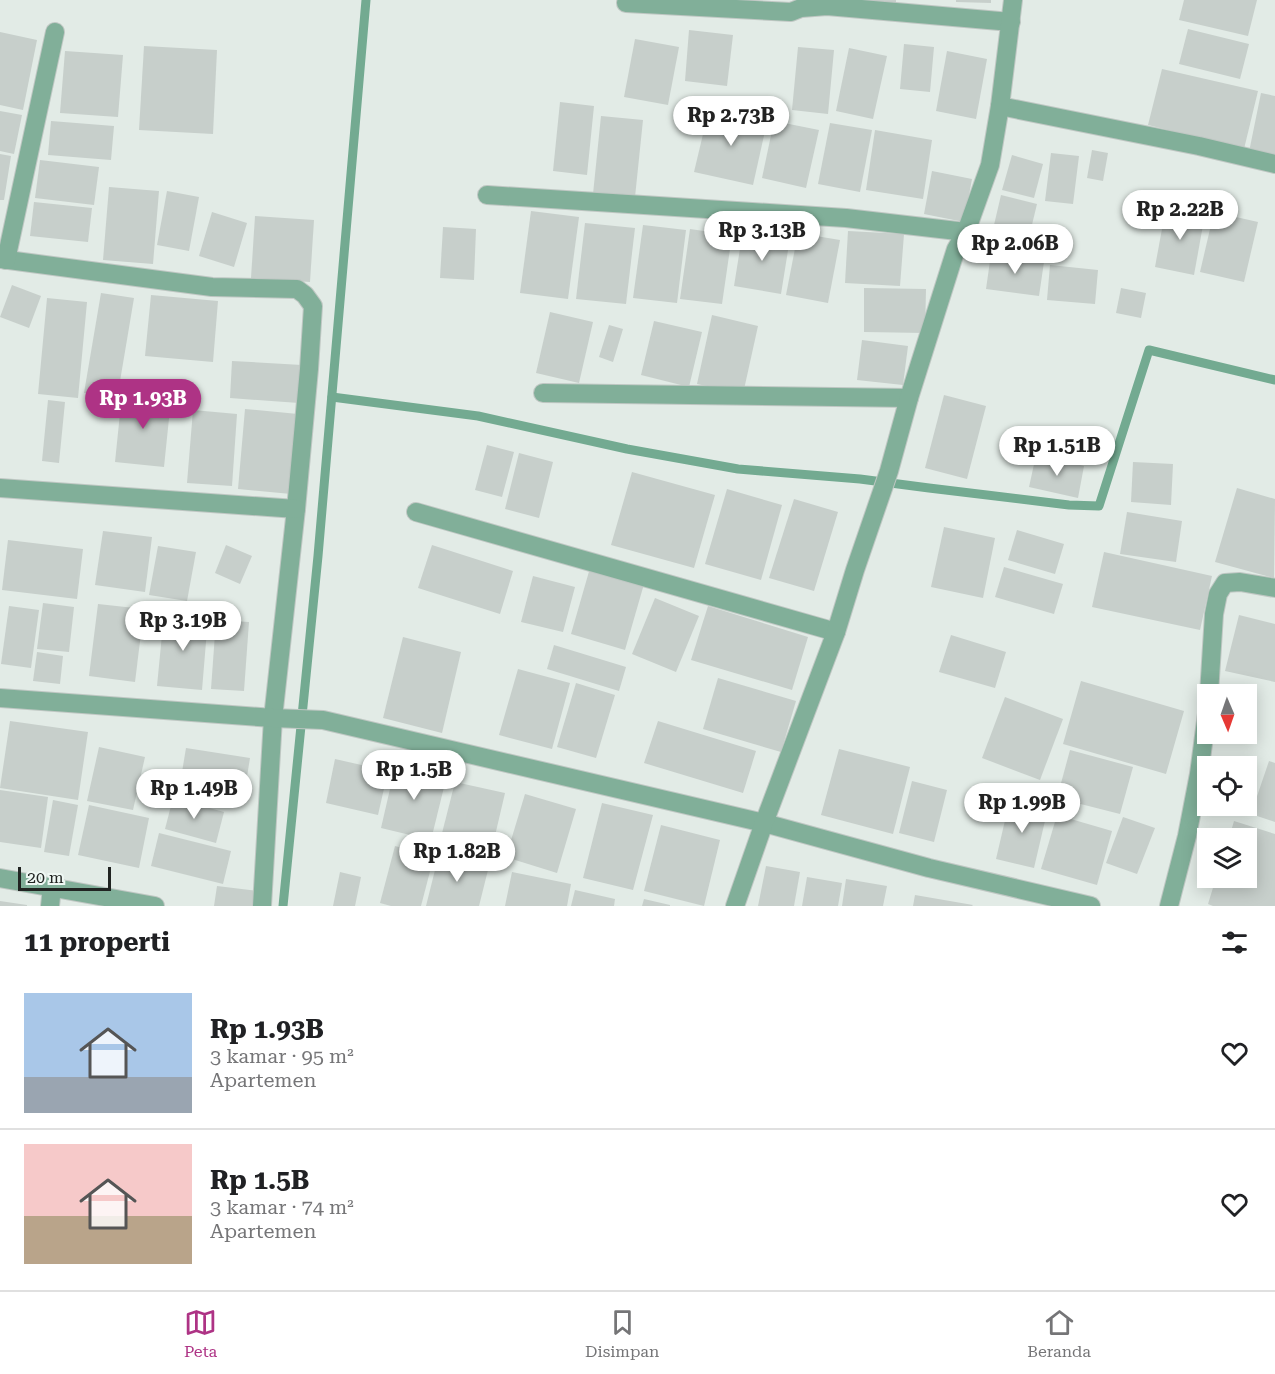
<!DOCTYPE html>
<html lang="id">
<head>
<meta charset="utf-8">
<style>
	:root { --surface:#fff; --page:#f6f6f6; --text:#202124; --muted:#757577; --line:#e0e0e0; --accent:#ae3385 }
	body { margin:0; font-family:"Roboto Serif",serif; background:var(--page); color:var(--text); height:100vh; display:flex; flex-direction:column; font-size:22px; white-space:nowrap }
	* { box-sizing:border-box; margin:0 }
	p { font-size:20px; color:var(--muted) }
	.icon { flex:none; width:33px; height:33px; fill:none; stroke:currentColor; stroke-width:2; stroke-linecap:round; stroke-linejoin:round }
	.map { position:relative; height:906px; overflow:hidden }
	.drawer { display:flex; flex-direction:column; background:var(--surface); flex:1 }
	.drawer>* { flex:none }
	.needle { width:39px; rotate:178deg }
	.tools { position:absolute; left:1197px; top:684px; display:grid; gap:12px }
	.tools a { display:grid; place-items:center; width:60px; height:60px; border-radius:0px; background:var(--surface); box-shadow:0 3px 15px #0003; font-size:30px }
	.scale { position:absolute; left:18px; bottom:15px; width:93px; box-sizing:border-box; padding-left:6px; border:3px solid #212422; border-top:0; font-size:16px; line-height:21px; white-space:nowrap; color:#212422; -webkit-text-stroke:4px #eff8f4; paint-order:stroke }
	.price { position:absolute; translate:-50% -51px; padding:0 14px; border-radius:21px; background:#fff; color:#222; font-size:20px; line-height:39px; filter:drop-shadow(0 2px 3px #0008) }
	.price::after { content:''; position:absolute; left:50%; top:36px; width:18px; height:14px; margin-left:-9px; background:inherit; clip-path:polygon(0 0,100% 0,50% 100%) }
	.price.current { background:var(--accent); color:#fff }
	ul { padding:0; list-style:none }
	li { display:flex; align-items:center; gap:18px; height:150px; padding:0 24px }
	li+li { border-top:2px solid var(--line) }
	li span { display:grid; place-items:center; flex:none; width:168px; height:120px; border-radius:0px; color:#555 }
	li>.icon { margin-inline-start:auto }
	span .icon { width:72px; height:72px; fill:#fffc; stroke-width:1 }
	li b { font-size:26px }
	h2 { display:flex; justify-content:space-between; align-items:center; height:72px; padding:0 24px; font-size:26px }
	.tab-bar { display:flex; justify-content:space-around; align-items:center; height:84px; border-top:2px solid var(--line); background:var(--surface); font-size:16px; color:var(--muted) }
	.tab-bar a { display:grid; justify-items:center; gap:3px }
	.tab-bar .current { color:var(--accent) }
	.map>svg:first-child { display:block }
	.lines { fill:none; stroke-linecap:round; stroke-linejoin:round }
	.stream { stroke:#73aa91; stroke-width:9 }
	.building { fill:#c7cfcb }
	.minor-casing { stroke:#bfc7c3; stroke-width:20 }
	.minor { stroke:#81af99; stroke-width:18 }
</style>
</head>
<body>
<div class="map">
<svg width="1275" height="906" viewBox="0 0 1275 906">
	<rect width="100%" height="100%" fill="#e2ebe6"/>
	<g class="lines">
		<g class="stream">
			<polyline points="332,397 478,416 627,449 738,469 860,479 929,488 1069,505 1099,506 1149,350 1275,380"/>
			<polyline points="283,906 318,556 366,0"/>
		</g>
	</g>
	<g class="building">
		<polygon points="846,0 896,0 896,5"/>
		<polygon points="956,0 991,0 991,3 956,2"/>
		<polygon points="1184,0 1257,0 1248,36 1179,20"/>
		<polygon points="1188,29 1249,44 1240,79 1179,64"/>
		<polygon points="689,30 733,35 727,86 685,81"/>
		<polygon points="0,32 37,40 23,110 0,105"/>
		<polygon points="635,39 679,47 668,105 624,97"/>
		<polygon points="904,44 934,47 930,92 900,89"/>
		<polygon points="144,46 217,50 213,134 139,130"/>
		<polygon points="798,47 834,50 828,114 792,110"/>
		<polygon points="849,48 887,56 873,119 836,111"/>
		<polygon points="65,51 123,55 118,117 60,113"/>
		<polygon points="947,51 987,59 976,119 936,111"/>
		<polygon points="1162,69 1258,91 1244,149 1148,125"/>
		<polygon points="1261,93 1275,96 1275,157 1249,152"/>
		<polygon points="560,102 594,106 587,175 553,171"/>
		<polygon points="709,109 767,122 753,185 694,172"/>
		<polygon points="0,111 22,115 14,154 0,151"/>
		<polygon points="601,116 643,120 635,197 593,194"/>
		<polygon points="51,121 114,126 111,160 48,155"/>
		<polygon points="774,121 819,130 806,188 762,178"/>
		<polygon points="830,123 872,130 860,192 818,184"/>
		<polygon points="875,130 932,140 923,199 866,190"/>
		<polygon points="1092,150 1108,153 1103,181 1087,178"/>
		<polygon points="1051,153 1079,156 1073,204 1045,201"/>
		<polygon points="0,154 11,156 4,200 0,200"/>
		<polygon points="1012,155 1043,164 1034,198 1002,190"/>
		<polygon points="40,160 99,167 94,205 35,198"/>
		<polygon points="932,171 972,179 964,222 924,214"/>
		<polygon points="109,187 159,191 153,264 103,260"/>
		<polygon points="167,191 199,197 189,251 157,245"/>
		<polygon points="1001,195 1037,204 1030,233 994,225"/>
		<polygon points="34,202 92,208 88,242 30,236"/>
		<polygon points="1166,207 1205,214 1194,275 1155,267"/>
		<polygon points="531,211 579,217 568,299 520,293"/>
		<polygon points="212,212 247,223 234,267 199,256"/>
		<polygon points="1214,212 1258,222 1244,282 1200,272"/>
		<polygon points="255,216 314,220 310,282 251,278"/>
		<polygon points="585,223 635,228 626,304 576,299"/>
		<polygon points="643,225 686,230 677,303 633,298"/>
		<polygon points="443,227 476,229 474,280 440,278"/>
		<polygon points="690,229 732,235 722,304 680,299"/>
		<polygon points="743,230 790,238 781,294 734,286"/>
		<polygon points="848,231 904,234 900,286 845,283"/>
		<polygon points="798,233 840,240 828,303 786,295"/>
		<polygon points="991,254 1044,262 1039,296 986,289"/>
		<polygon points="1050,265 1098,270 1095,304 1047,300"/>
		<polygon points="12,285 41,296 29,328 0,317"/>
		<polygon points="864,288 926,289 925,333 864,332"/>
		<polygon points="1121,288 1146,293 1141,318 1116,313"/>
		<polygon points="101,293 134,298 117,399 84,393"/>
		<polygon points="151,295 218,301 213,362 145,356"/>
		<polygon points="47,298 87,302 78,398 38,394"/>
		<polygon points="550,312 593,322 579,383 536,373"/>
		<polygon points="712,315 758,326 743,394 697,384"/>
		<polygon points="654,321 702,332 689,387 641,375"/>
		<polygon points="609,325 623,329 613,362 599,357"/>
		<polygon points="862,340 908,346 903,385 857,380"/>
		<polygon points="232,361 302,365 299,403 230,398"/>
		<polygon points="122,394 171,399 164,467 115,462"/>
		<polygon points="944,395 986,406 967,479 925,468"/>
		<polygon points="48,400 65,402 59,463 42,461"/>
		<polygon points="245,409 298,414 291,494 238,489"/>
		<polygon points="193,410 237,414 232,486 187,483"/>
		<polygon points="487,445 514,452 502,497 475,490"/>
		<polygon points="519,453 553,462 539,518 505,509"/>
		<polygon points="1036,455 1084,466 1078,498 1029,487"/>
		<polygon points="1133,462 1173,464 1171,505 1131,502"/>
		<polygon points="632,472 715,495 694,568 611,545"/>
		<polygon points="1237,488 1275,499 1274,578 1215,562"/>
		<polygon points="727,489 782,505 761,580 705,564"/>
		<polygon points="794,499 838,512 814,591 769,578"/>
		<polygon points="1127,512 1182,521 1176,562 1120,554"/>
		<polygon points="944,527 995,538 983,598 931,587"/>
		<polygon points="1017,530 1064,544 1055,574 1008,560"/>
		<polygon points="103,531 152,537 145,592 95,585"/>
		<polygon points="8,540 83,549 77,599 2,590"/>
		<polygon points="226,545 252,556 240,584 215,573"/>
		<polygon points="432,545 513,571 500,614 418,588"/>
		<polygon points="158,546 196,552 187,601 149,595"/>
		<polygon points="1104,552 1212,576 1200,630 1092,607"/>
		<polygon points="1004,567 1063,584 1054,614 995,597"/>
		<polygon points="590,568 644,584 625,650 571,634"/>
		<polygon points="533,576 575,587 563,632 521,622"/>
		<polygon points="655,598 699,616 676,672 632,654"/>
		<polygon points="43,603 74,607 69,652 37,649"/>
		<polygon points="98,604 144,609 135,682 89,676"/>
		<polygon points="9,606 39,610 31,668 1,664"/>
		<polygon points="708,606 808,637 792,690 691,660"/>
		<polygon points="164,614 208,618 202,690 157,686"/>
		<polygon points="1239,615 1275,624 1275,682 1225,671"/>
		<polygon points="216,620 249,622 244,691 211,689"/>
		<polygon points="951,635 1006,652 995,688 939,672"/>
		<polygon points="403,637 461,652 442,733 383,718"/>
		<polygon points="554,645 626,667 619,691 547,669"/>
		<polygon points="37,652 63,656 60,684 33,681"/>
		<polygon points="518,669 570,683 552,749 499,735"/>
		<polygon points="718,678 796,701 781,752 703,729"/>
		<polygon points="1081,681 1184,711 1166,774 1063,744"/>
		<polygon points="576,683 615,695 596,758 557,747"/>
		<polygon points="1005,697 1063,719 1040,780 982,758"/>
		<polygon points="10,721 88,732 78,800 0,788"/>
		<polygon points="658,721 756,751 743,793 644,763"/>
		<polygon points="99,747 145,757 133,810 87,801"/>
		<polygon points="186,748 250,758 244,795 180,784"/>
		<polygon points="839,749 910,767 893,834 821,815"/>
		<polygon points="1070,750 1133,767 1120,814 1057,798"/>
		<polygon points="335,759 388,771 378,815 326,803"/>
		<polygon points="1269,761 1275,763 1275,822 1251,814"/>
		<polygon points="396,763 447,775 431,840 381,828"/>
		<polygon points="912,781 947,790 934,842 899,833"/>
		<polygon points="455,782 505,793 490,857 439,845"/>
		<polygon points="0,790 48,797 41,848 0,842"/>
		<polygon points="525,794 576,809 557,873 506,857"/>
		<polygon points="173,798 224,812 216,843 165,829"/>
		<polygon points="1010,799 1048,808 1034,868 996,859"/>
		<polygon points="53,800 78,805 69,856 44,852"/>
		<polygon points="602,803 653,815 633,890 583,878"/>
		<polygon points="89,805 149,818 139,868 78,855"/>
		<polygon points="1057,815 1112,831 1097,885 1041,869"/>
		<polygon points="1123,817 1155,828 1137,874 1106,863"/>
		<polygon points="1234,821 1275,834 1275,906 1213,906 1208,904 1216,878 1246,878 1246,838 1229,838"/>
		<polygon points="661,825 720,840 704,906 644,891"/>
		<polygon points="159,833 231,851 223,884 151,866"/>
		<polygon points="395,846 434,856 421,906 391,906 380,903"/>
		<polygon points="439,854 489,866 479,906 426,906"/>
		<polygon points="766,866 800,872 794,906 758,906"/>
		<polygon points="340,872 361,877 355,906 333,906"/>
		<polygon points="512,872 571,884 567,906 505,906"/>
		<polygon points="807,877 842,883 838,906 802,906"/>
		<polygon points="846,879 887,886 883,906 842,906"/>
		<polygon points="217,886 258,891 255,906 214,906"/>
		<polygon points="575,890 615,899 614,906 571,906"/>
		<polygon points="915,895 973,905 972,906 913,906"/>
		<polygon points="644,899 670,905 670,906 642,906"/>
		<polygon points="0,901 27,905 27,906 0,906"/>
	</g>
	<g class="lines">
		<g class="minor-casing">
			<g id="minor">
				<polyline points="626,3 791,12 801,8 827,6 1011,22"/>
				<polyline points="1000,106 1199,146 1275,164"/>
				<polyline points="487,195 846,218 966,232"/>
				<polyline points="0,259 212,287 297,289 305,295 313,306 309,369 296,509 273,718 262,906"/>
				<polyline points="6,260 55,32"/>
				<polyline points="543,393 909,398"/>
				<polyline points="0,488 296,509"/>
				<polyline points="416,512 836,632"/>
				<polyline points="1209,694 1214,614 1218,594 1225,583 1240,582 1275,588"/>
				<polyline points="0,698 273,718 323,720 764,823 929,868 1091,906"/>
				<polyline points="0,878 155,906"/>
				<polyline points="50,906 52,887"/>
				<polyline points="735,906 764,823 836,632 855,570 889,471 909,398 956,249 966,232 990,165 1000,106 1013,0"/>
				<polyline points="1169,906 1187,836 1199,774 1208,706"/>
			</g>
		</g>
		<use href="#minor" class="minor"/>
	</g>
</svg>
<div class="tools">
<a><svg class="needle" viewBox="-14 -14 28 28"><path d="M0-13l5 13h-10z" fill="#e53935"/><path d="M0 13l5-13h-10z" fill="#757577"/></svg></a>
<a><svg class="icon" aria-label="locate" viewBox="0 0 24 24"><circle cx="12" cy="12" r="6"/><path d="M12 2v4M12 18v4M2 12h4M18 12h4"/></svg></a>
<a><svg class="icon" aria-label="layers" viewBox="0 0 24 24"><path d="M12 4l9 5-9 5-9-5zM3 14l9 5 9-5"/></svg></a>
</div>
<div class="scale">20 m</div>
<b class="price" style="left:731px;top:147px">Rp 2.73B</b>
<b class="price" style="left:1180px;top:241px">Rp 2.22B</b>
<b class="price" style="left:762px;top:262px">Rp 3.13B</b>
<b class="price" style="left:1015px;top:275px">Rp 2.06B</b>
<b class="price current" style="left:143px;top:430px">Rp 1.93B</b>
<b class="price" style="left:1057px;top:477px">Rp 1.51B</b>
<b class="price" style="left:183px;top:652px">Rp 3.19B</b>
<b class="price" style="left:414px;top:801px">Rp 1.5B</b>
<b class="price" style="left:194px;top:820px">Rp 1.49B</b>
<b class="price" style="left:1022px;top:834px">Rp 1.99B</b>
<b class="price" style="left:457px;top:883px">Rp 1.82B</b>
</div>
<section class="drawer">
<h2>11 properti<svg class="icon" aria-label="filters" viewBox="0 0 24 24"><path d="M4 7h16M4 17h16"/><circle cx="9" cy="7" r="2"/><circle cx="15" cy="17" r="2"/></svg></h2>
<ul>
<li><span style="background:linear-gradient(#a9c7e8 70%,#9aa5b1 0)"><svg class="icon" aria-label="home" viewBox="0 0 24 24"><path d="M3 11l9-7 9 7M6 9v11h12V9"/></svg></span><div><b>Rp 1.93B</b><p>3 kamar · 95 m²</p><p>Apartemen</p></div><svg class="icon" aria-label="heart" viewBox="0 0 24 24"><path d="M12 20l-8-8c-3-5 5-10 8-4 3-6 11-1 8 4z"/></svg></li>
<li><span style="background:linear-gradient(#f6c9c9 60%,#b9a48a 0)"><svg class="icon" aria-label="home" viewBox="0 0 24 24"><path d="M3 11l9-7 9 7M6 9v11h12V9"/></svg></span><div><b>Rp 1.5B</b><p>3 kamar · 74 m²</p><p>Apartemen</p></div><svg class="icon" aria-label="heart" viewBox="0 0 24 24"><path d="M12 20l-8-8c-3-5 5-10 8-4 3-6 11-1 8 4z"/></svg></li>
</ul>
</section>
<nav class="tab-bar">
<a class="current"><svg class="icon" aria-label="map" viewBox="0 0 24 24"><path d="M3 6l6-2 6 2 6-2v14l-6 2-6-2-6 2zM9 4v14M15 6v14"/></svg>Peta</a>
<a><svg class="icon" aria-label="saved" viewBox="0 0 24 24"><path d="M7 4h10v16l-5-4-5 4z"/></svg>Disimpan</a>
<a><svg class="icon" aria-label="home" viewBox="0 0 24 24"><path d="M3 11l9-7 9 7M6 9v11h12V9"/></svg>Beranda</a>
</nav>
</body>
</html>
